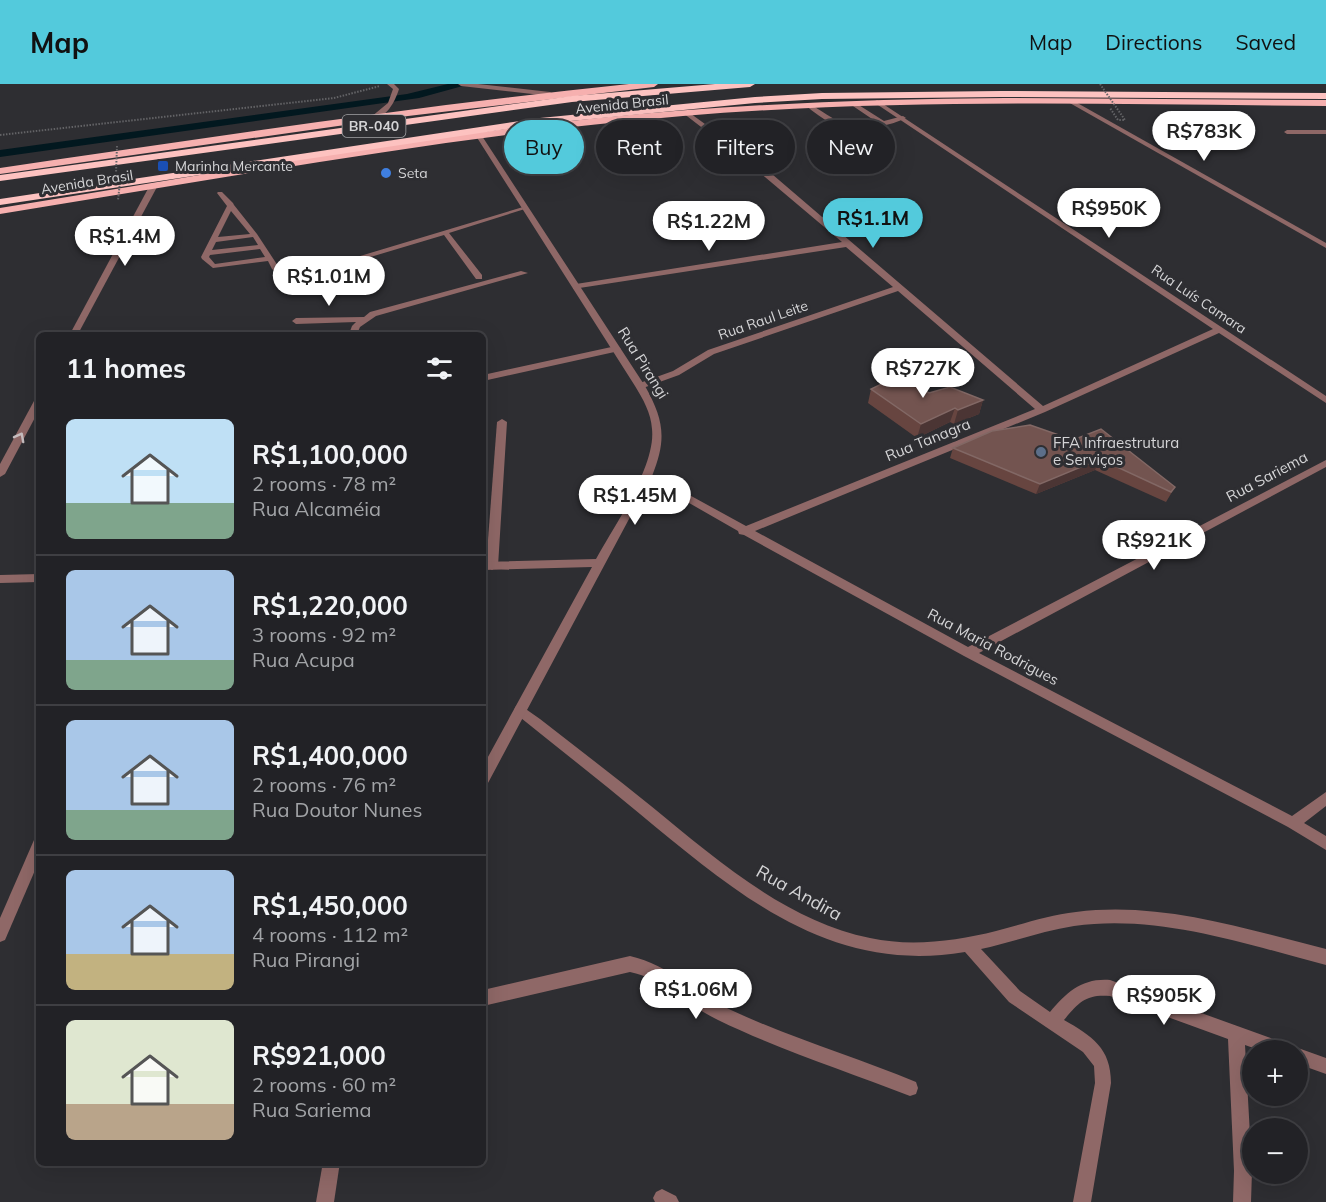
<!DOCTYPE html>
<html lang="en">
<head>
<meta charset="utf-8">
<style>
	:root { --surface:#222226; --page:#2a2a2e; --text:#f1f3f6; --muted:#a2a4a7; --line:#3f3f43; --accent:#53cadc }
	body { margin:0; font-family:Mulish,sans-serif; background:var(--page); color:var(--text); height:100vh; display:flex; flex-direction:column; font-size:22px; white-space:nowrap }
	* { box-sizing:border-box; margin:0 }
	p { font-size:20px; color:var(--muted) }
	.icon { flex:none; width:33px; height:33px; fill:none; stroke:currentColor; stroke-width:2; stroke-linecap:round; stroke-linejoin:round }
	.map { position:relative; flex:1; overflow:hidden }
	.sheet { position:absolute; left:36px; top:248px; width:450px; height:834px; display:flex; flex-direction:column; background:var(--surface); border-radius:9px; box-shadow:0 6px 24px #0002,0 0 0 2px var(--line) }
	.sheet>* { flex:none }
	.banner { position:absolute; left:504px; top:36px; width:570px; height:54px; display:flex; gap:12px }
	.tools { position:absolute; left:1242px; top:956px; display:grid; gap:12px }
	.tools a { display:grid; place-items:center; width:66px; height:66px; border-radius:50%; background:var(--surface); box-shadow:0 6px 24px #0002,0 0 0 2px var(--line); font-size:30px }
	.price { position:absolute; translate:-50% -51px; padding:0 14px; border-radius:21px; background:#fff; color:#222; font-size:20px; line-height:39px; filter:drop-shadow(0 2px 3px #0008) }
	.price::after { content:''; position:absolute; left:50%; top:36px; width:18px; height:14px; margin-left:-9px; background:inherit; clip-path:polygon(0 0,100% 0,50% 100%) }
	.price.selected { background:var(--accent); color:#111 }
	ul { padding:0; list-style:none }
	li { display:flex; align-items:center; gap:18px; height:150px; padding:0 30px }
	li+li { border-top:2px solid var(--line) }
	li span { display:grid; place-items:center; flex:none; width:168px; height:120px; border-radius:9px; color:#555 }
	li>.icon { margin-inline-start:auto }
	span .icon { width:72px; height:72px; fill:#fffc; stroke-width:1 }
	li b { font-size:26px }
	h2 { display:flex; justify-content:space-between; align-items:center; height:72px; padding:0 30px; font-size:26px }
	.chip { padding:0 21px; border-radius:27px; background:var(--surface); box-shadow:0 6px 24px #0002,0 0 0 2px var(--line); font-size:21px; line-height:54px }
	.chip.selected { background:var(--accent); color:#111 }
	header { display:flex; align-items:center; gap:36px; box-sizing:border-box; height:84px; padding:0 30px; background:var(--accent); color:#111 }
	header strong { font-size:28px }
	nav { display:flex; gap:33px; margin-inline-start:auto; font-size:21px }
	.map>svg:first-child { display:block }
	.water { fill:#02181f }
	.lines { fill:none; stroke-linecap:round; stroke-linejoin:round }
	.path { stroke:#636366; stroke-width:2; stroke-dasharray:1.5 1.5; stroke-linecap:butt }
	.service { fill:#8f6867; fill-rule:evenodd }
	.minor { fill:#8f6867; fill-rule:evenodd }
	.tertiary { fill:#8f6867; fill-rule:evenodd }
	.trunk { fill:#f6b0af; fill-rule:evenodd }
	.motorway { fill:#fdc2c0; fill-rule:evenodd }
	.path-bridge { stroke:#636366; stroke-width:2; stroke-dasharray:1.5 1.5; stroke-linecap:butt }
	.wall { fill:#674540 }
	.shaded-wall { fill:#4b3534 }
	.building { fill:#735450; stroke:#826865; stroke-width:1.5 }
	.oneway { stroke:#c6bec0 }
	.transit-dot { fill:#1a4fb4; stroke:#2e2e32; stroke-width:2 }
	.shop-dot { fill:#3f7fe0; stroke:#2e2e32; stroke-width:2 }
	.service-dot { fill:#5c6f8a; stroke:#2e2e32; stroke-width:2 }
	.labels { text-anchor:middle; stroke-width:6; stroke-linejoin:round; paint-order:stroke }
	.far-street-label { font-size:14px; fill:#d4d4d6; stroke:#2e2e32 }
	.shield { fill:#2e2e32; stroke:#a2a2a5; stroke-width:1.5 }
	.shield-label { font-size:14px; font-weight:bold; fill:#d4d4d6 }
	.far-poi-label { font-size:14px; fill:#d4d4d6; stroke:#2e2e32; text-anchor:start }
	.street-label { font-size:15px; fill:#d4d4d6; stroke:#2e2e32 }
	.poi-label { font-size:15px; fill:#d4d4d6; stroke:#2e2e32; text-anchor:start }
	.near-street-label { font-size:18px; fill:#d4d4d6; stroke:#2e2e32 }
</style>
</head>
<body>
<header>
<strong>Map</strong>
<nav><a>Map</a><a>Directions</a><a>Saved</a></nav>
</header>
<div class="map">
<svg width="1326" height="1118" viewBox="0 0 1326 1118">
	<rect width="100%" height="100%" fill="#2e2e32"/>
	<polygon class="water" points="448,0 470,0 419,14 0,73 0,66 407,10"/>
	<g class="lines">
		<polyline class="path" points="0,51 334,14 380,2"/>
		<g class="service">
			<path d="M850,18H854L884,37L903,32L906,34C898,38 888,41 879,42C847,49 830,42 805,21L810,20C836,36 847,47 878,39L850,20Z"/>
			<polygon points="1326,46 1326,50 1287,50 1284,48 1287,46"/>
			<path d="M218,108H222L233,119L234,121L257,150L278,182L286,188H307L523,123L528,124L449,149L482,191V195H476L444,151L307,192H281L272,185L268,177L213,184L202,175L201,173L227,122L217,109ZM231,127L250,150L218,153ZM253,153L258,161L212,166L216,158ZM260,165L265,173L215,180L209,173L210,171Z"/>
		</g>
		<g class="minor">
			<path d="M387,0H394L399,5C395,18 386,35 371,35V33L388,19L393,5Z"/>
			<polygon points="458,0 478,0 550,8 553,10 550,12 461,2"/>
			<polygon points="877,16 1326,312 1326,319 1219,249 1045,328 755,447 968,563 1326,376 1326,383 979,569 1292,732 1326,708 1326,722 1304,739 1326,752 1326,766 1288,743 964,572 744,451 739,450 738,447 642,392 643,390 651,390 746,442 1035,325 898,207 714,270 679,291 643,304 637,304 637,300 673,287 708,266 893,203 846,163 573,205 573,201 576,200 842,158 753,83 683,29 683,27 687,27 759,79 1043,322 1213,245 875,19 874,18"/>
			<polygon points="1068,16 1072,16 1326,159 1326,164 1068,18"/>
			<polygon points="150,101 157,103 78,250 70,250"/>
			<polygon points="521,187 528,189 376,232 360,243 357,250 349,250 352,242 356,238 296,240 292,237 296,234 364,233 370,228"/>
			<polygon points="616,262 621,265 619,267 483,297 483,291"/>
			<polygon points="39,314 39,326 5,390 0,393 0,380 34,317"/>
			<polygon points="502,335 507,338 498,482 492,486 486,482 497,338"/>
			<path d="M520,621L540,635C577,664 614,692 651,722C716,775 786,837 870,854C911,863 956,857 996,847C1023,840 1049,831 1076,828C1161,817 1245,845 1326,865V881C1245,860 1159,830 1074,842C1043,847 1012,858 981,865L1020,907L1050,928C1067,908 1082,894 1110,896L1287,960L1289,966H1259L1245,961L1252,1087L1251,1118H1233L1234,1087L1228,955L1110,912C1086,910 1079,918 1064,936C1092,952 1111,964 1111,999L1091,1118H1073L1095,999L1094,982L1083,968L1009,918L965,868C830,891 737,810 640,730C599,696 557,663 516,630L514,626L516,622Z"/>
			<polygon points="39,755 39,777 5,856 0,858 0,834 34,756"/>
			<path d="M630,872C670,881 695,910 731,926C791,954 855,973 916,998L918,1004L916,1010L910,1012C846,987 780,966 718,936C687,921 664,895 630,888L483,922V906Z"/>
			<polygon points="1298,964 1326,974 1326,990 1298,980 1298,966 1293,966"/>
			<polygon points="662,1105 676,1112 679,1118 655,1118 653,1114 656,1108"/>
		</g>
		<g class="tertiary">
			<path d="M477,51L482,52L645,302C664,336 667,355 652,392L488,699L483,701V682L592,483L483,486V478L596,475C614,442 656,382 652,345C651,329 643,315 635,302L476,52Z"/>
			<polygon points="39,490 39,498 0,499 0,491"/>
			<polygon points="323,1078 340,1078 334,1118 316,1118"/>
		</g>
		<g class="trunk">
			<path d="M629,0H658L654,3L408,32L0,90V84C209,53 419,22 629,0Z"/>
			<path d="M1005,14L1326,16V22C1112,20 897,14 683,32C454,51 227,94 0,130V124C199,92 398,55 598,34C734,20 869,15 1005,14Z"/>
		</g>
		<g class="motorway">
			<polygon points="715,0 755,0 750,3 572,18 0,97 0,91 572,12"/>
			<polygon points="1000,7 1326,9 1326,15 1000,13 822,15 755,19 540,40 0,121 0,115 540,34 755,13 822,9"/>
		</g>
		<g class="path-bridge">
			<polyline points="1100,0 1125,36 1118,36 1110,24"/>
			<polyline points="117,62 116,89 121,89 118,116"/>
		</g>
	</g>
	<g class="wall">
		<polygon points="871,305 929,309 983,316 979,330 954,340 950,338 917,354 868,319"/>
		<polygon points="1030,341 1175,403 1166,418 1095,386 1036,410 950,374 953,364"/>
	</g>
	<g class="shaded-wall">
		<polygon points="983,316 979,330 954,340 958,326"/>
		<polygon points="955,324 950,338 917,354 921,340"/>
		<polygon points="1100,375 1095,386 1036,410 1040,400"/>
	</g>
	<g class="building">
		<polygon points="902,290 929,309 950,303 983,316 958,326 955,324 921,340 871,305"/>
		<polygon points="1030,341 1073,356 1101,345 1175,403 1171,408 1100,375 1040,400 953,364 992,347"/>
	</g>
	<defs><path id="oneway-chevron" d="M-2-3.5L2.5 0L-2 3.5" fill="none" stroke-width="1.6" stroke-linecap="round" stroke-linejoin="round" transform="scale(1.5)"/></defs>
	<use class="oneway" href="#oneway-chevron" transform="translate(20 353) rotate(-62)"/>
	<rect class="transit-dot" x="157" y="76" width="12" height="12" rx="3"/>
	<circle class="shop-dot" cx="386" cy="89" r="6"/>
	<circle class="service-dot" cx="1041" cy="368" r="6"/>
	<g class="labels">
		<g class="far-street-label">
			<text transform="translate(622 20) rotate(-6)" y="5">Avenida Brasil</text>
			<text transform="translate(87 98) rotate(-9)" y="5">Avenida Brasil</text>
			<text transform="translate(1199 215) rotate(34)" y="5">Rua Luís Camara</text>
			<text transform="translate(763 236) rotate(-19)" y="5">Rua Raul Leite</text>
		</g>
		<rect class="shield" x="342.5" y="31" width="63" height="22" rx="4.5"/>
		<g class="shield-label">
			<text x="374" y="47">BR-040</text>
		</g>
		<g class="far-poi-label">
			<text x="175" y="87">Marinha Mercante</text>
			<text x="398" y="94">Seta</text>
		</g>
		<g class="street-label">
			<text transform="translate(643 279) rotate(58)" y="5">Rua Pirangi</text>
			<text transform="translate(928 356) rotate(-22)" y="5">Rua Tanagra</text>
			<text transform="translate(1267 393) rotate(-28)" y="5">Rua Sariema</text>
			<text transform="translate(993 563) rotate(28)" y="5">Rua Maria Rodrigues</text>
		</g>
		<g class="poi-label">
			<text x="1053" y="364">FFA Infraestrutura<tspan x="1053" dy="17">e Serviços</tspan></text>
		</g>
		<g class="near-street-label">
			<text transform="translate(799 809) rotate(29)" y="6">Rua Andira</text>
		</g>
	</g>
</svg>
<div class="tools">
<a>+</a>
<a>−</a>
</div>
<b class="price" style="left:1204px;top:78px">R$783K</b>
<b class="price" style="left:1109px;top:155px">R$950K</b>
<b class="price selected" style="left:873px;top:165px">R$1.1M</b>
<b class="price" style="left:709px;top:168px">R$1.22M</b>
<b class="price" style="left:125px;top:183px">R$1.4M</b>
<b class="price" style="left:329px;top:223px">R$1.01M</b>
<b class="price" style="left:923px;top:315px">R$727K</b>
<b class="price" style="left:635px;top:442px">R$1.45M</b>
<b class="price" style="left:1154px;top:487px">R$921K</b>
<b class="price" style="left:696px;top:936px">R$1.06M</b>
<b class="price" style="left:1164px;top:942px">R$905K</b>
<div class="banner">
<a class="chip selected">Buy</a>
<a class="chip">Rent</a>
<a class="chip">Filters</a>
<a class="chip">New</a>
</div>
<section class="sheet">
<h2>11 homes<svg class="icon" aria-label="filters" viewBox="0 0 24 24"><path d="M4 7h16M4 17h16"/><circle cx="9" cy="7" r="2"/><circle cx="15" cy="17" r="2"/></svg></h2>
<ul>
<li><span style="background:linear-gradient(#bfe0f5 70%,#7fa58c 0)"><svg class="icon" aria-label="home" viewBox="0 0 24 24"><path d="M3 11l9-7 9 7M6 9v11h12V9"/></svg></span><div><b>R$1,100,000</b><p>2 rooms · 78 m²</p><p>Rua Alcaméia</p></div></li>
<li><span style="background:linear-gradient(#a9c7e8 75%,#7fa58c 0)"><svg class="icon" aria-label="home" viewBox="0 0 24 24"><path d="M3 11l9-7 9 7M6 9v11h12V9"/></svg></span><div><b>R$1,220,000</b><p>3 rooms · 92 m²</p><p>Rua Acupa</p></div></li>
<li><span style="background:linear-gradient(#a9c7e8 75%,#7fa58c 0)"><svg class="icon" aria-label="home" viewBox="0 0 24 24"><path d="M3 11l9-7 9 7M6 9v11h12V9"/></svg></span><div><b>R$1,400,000</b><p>2 rooms · 76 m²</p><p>Rua Doutor Nunes</p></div></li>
<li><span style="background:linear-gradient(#a9c7e8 70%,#c2b280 0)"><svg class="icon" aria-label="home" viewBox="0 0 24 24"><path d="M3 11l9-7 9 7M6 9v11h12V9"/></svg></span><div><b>R$1,450,000</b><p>4 rooms · 112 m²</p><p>Rua Pirangi</p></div></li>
<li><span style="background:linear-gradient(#dfe7d0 70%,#b9a48a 0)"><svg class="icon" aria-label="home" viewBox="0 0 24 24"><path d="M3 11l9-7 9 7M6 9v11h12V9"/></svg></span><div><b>R$921,000</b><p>2 rooms · 60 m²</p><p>Rua Sariema</p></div></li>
</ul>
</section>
</div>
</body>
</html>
